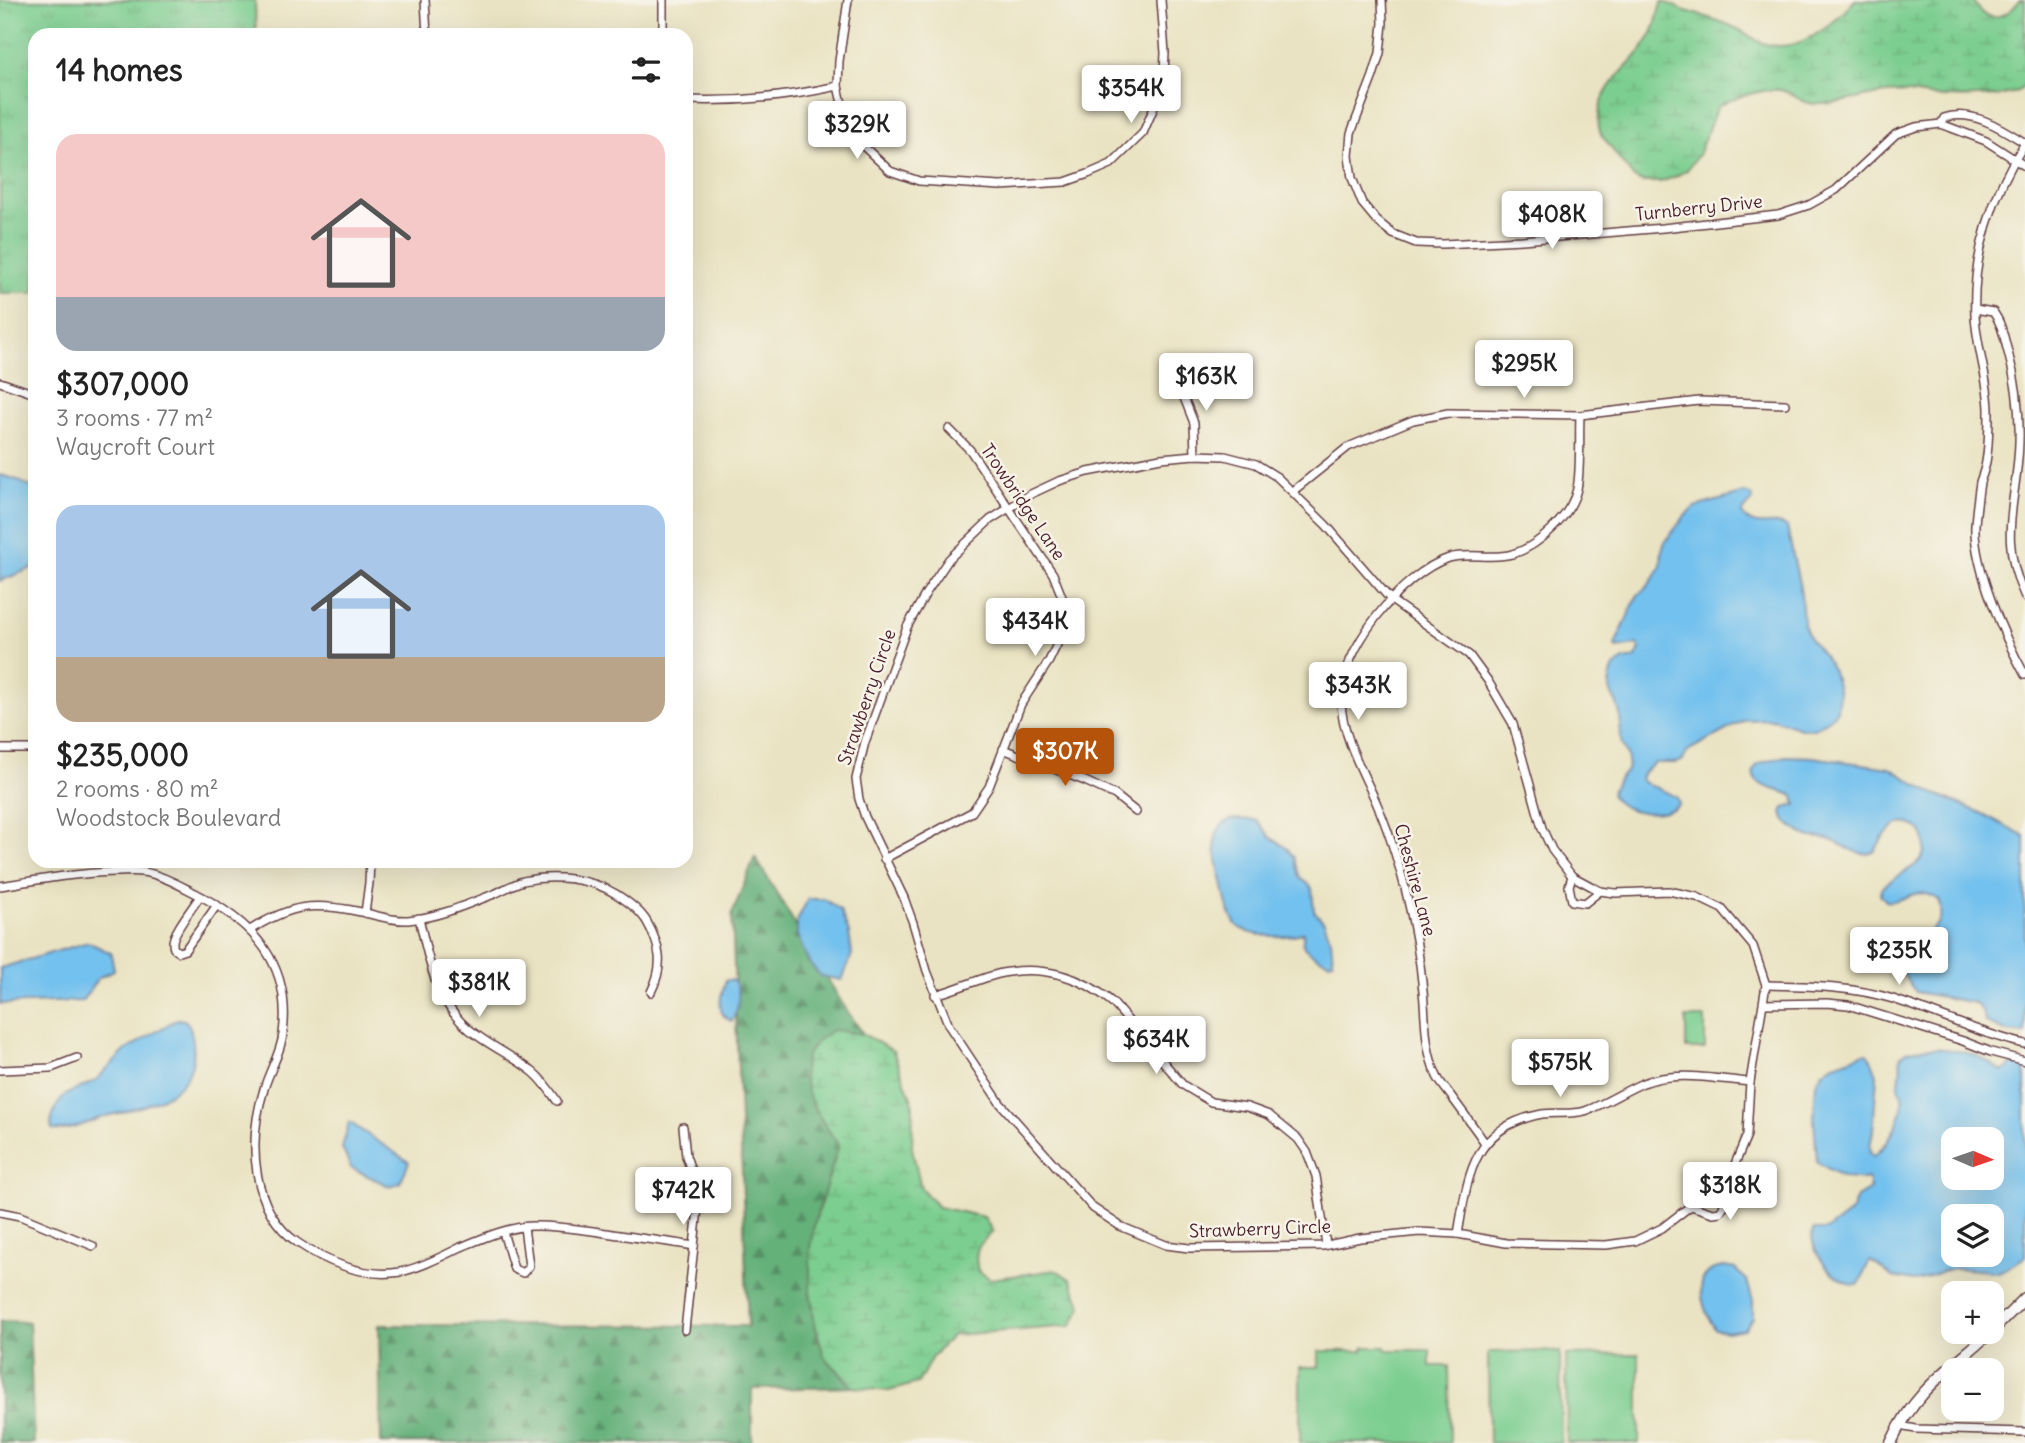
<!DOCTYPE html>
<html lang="en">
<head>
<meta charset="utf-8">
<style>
	:root { --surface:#fff; --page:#f2f2f2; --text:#222; --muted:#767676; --accent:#b45309 }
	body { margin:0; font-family:Delius,sans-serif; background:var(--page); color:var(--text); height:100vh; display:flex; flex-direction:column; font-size:26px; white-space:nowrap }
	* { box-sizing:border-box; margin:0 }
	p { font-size:23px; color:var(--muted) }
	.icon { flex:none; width:38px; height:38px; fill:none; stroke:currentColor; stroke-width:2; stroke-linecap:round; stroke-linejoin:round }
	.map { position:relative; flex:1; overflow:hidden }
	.drawer { position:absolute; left:28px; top:28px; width:665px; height:840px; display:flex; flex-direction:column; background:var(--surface); border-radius:21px; box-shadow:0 7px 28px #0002 }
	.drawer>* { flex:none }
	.needle { width:46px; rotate:92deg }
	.tools { position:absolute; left:1941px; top:1127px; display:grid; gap:14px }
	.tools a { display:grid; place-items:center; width:63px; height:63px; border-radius:14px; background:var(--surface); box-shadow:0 7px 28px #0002; font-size:35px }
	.price { position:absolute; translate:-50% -60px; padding:0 16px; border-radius:7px; background:#fff; color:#222; font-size:23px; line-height:46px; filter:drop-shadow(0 2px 4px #0008) }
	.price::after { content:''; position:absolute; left:50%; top:42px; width:21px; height:16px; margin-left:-10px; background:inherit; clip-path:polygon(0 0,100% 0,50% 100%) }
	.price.selected { background:var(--accent); color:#fff }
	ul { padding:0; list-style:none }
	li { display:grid; align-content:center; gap:14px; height:371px; padding:0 28px }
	li span { display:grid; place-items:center; height:217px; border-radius:21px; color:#555 }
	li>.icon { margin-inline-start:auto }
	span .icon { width:126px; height:126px; fill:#fffc; stroke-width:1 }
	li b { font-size:30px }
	h2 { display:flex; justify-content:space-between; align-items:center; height:84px; padding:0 28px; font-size:30px }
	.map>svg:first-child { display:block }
	.grass { fill:url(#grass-tufts); stroke:#63765e; stroke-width:2 }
	.forest { fill:url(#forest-firs); stroke:#586852; stroke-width:2 }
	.wetland { fill:url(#wetland-marsh); stroke:#63765e; stroke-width:2 }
	.park { fill:#7cce90; stroke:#63765e; stroke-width:2 }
	.water { fill:#73c1ee; stroke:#5e708c; stroke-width:2; fill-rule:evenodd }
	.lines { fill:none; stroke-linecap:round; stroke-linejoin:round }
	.street-casing { stroke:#623c42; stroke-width:10 }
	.secondary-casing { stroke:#623c42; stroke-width:13 }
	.street { stroke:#fff; stroke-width:7 }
	.secondary { stroke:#fff; stroke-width:10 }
	.labels { text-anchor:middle; stroke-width:5; stroke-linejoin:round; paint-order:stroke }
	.street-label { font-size:18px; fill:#4a1f2b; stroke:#f7f3e8 }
</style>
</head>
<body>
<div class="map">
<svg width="2025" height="1443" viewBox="0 0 2025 1443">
	<defs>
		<pattern id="grass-tufts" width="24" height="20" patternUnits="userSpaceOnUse" patternTransform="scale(1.75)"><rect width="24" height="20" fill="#7cce90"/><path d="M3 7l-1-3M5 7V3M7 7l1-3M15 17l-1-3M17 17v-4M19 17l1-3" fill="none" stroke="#6db07c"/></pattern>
		<pattern id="forest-firs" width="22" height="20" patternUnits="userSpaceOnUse" patternTransform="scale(1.75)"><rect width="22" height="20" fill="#65b17a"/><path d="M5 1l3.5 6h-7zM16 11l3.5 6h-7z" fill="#558f64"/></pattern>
		<pattern id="wetland-marsh" width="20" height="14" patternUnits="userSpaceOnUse" patternTransform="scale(1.75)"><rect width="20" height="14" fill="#7cce90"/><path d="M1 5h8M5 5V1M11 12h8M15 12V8" fill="none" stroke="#6db07c"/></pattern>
	</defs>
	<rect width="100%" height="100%" fill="#f7f3e8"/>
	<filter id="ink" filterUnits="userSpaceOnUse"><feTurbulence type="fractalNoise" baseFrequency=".0143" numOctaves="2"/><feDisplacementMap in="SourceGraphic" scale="14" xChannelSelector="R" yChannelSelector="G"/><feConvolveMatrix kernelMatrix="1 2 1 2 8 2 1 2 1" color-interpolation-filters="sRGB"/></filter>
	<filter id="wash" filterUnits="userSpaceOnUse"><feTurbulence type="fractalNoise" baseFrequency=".00686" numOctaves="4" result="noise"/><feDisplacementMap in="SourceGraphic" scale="28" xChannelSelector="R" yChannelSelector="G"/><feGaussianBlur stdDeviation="1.57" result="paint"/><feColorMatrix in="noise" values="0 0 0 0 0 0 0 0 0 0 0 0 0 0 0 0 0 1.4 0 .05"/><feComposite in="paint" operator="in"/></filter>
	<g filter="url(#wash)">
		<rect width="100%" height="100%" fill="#eae3c3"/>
		<polygon class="grass" points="0,0 255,0 256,35 35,35 35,293 0,293"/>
		<g class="forest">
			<polygon points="755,857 842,1003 863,1034 833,1030 821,1120 839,1145 814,1225 810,1291 815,1324 824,1356 853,1387 752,1389 752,1443 381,1443 379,1325 748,1326 732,914"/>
			<polygon points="0,1321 29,1322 34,1443 0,1443"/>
		</g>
		<g class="wetland">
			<path d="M1855,0H1973C1984,26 2006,19 2020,0H2025V86C2016,94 2006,94 1995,96C1973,98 1952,98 1930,96C1916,94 1902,91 1887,93C1864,95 1842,105 1818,104C1801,104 1798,96 1784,91C1769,86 1730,99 1717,107L1698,155L1687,170L1674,177L1660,182H1642L1634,178L1602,136C1598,129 1598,123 1599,115C1602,81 1631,69 1646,43C1650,37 1654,30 1656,23C1658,16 1658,9 1662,2C1670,2 1677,9 1686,11C1704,16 1721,21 1738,29C1746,33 1753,39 1762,43C1797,56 1834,25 1855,0Z"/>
			<path d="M833,1030L863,1034L893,1051L913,1103L912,1148L921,1188L938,1207L984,1217L993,1232C978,1244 973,1251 978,1271L991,1279L1056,1270L1071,1280L1082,1307L1071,1326L953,1335L932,1357L918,1383L889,1391L853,1387L824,1356L815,1324L810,1291V1248L814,1225L839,1145C820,1119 786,1074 815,1044C819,1038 827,1034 833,1030Z"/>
		</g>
		<g class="park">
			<rect x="1686" y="1018" width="19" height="31"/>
			<polygon points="1364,1347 1386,1347 1387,1350 1430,1350 1430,1366 1449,1366 1450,1443 1300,1443 1300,1367 1319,1367 1319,1351 1363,1351"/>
			<polygon points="1560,1351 1561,1443 1489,1443 1488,1352"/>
			<polygon points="1639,1354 1639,1443 1567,1443 1566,1355"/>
		</g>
		<g class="water">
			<polygon points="0,475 15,479 35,489 35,567 0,581"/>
			<path d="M1745,493L1752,496L1753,500L1744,510L1742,514C1756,533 1772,518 1787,527L1801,593L1803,622L1810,639L1824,656L1833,671L1839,693L1837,710L1831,718L1814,729L1801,728L1774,719L1745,720L1689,750L1682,761L1676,763H1655L1644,772L1641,779L1643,782L1677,797L1679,804C1666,820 1616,813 1611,793L1619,778L1627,771C1630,755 1626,756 1622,744C1619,735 1621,724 1620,715C1617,693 1602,695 1614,667L1624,660L1635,658L1640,650L1637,645L1616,648L1615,645L1637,596L1648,586L1659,570L1661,565L1662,550L1665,542L1685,516L1695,507Z"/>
			<path d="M1785,756L1812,757L1890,768L1926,790L1981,813L2025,836V1034L2008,1032L1986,1023L1982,1011L1975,1003L1916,992L1906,979L1900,964L1901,955C1914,934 1952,931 1939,900C1915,883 1905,904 1886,901L1880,894C1885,873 1928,872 1925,843C1925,838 1922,832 1918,829C1912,823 1905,823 1898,824L1883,837L1874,852C1856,858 1844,844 1828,839C1822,837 1817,838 1811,837C1799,833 1787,825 1782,813L1784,808L1796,805L1794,796C1782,789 1740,787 1758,764Z"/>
			<path d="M1233,819L1257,820L1270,837L1287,848L1294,857L1300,877L1312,888L1314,911L1324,922L1331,940L1333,961L1329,962C1322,959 1306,953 1303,945C1302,941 1304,936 1303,932C1289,939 1245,938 1235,923C1227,910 1225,897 1222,882C1218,861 1204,828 1233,819Z"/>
			<polygon points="808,899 824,899 840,910 849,933 852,954 842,980 821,976 809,963 797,935 797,921"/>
			<polygon points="88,942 111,953 114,970 98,978 82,1001 0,1004 0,968"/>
			<path d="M726,980H733C742,994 739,1008 732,1021C714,1015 721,994 726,980Z"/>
			<path d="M177,1019C186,1019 189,1023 191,1031C207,1096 147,1105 100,1118C86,1123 68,1132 53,1130L51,1127L52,1117L58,1104L65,1095L95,1081L126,1050Z"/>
			<path d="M1925,1048C1941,1048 1968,1051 1982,1058C1989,1062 1995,1068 2002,1071L2008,1069L2012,1063L2025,1065V1257L1999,1272L1956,1268L1942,1271L1924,1279L1914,1281L1893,1277L1871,1261C1864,1267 1864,1278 1858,1285C1837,1286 1807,1250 1813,1230H1826L1834,1225L1851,1212L1857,1197L1870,1189L1868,1178C1846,1183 1835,1172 1817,1162L1814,1118L1816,1083L1822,1073L1832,1065L1865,1053L1869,1054L1877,1075L1873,1130L1870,1147L1871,1154L1874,1156C1888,1145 1906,1113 1902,1096C1900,1086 1899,1096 1899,1085C1900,1075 1902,1067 1900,1057L1906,1052ZM1953,1139H1992V1178H1953ZM1953,1216H1992V1255H1953Z"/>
			<polygon points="349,1122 409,1162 400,1183 389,1186 351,1168 342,1148"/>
			<path d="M1724,1267L1735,1269L1747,1281L1753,1301V1318L1744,1329L1727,1332L1715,1329C1706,1315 1691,1281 1712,1270C1716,1268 1720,1268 1724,1267Z"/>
		</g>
	</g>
	<g filter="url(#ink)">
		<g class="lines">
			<g class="street-casing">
				<g id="street">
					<polyline points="425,0 427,35"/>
					<polyline points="663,0 663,35"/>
					<polyline points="848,0 839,61 838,86 846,121 859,142 890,171 919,181 1000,186 1065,182 1088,174 1111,164 1143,133 1160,93 1164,74 1165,53 1161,0"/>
					<path d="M1382,0L1383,23L1380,53L1373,76L1351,133L1349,156L1352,178L1362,203L1377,221L1393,234L1416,243L1443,244L1522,240L1663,228L1778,215L1809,205L1836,190L1896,134L1916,127L1941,124L1944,118C1971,108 2003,129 2025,143"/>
					<path d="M686,100C737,102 788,97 838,86"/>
					<polyline points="1941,124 1986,141 2025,166"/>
					<path d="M2025,143C1993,192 1972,255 1975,314C1976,346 1988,377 1989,409C1989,426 1989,445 1986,462C1985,469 1982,476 1980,482C1978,496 1976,511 1975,525C1973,566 2005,639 2025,675"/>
					<path d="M1975,309L1993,312C2002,323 2004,338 2008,352C2016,380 2020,413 2019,443C2017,504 1997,536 2025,597"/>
					<polyline points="1177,380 1194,423 1195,455"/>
					<polyline points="0,382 35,394"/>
					<polygon points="1195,455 1225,456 1256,464 1277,477 1326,525 1391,600 1469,655 1488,681 1513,724 1542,828 1552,850 1572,876 1600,891 1615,893 1669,891 1697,897 1722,909 1753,946 1766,985 1750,1082 1747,1135 1735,1164 1719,1184 1662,1228 1635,1241 1606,1245 1506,1243 1458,1234 1419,1232 1360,1238 1323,1246 1189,1248 1166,1245 1120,1226 1093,1208 1000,1103 949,1026 927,971 913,923 904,898 865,817 859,799 856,779 865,742 907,627 926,593 949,559 990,520 1031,494 1059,481 1088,472 1161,458"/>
					<polyline points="1293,491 1348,447 1413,420 1448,413 1580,415 1699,401 1785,404"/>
					<polyline points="0,749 35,749"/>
					<polyline points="1003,749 1085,781 1115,795 1136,812"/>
					<polyline points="884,859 972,812 989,787 1021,704 1049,661 1063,632 1064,614 1062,597 1053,574 970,450 949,429"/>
					<polyline points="1572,876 1569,886 1572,901 1585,903 1600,891"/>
					<path d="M0,886C38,880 76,873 115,872C124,872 133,871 142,872C160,874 179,885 195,893C254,923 292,964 283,1034C281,1053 269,1071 264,1089C248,1140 250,1210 298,1243C325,1261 360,1276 392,1273C412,1272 443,1256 461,1247C483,1238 508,1227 532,1226C554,1225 578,1229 600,1232C631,1237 663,1241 694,1246"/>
					<path d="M200,896C194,906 172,933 173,943C173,949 174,949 179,952L185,950L217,905"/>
					<polyline points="365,913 369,883 370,861"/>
					<path d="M419,918C428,955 433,993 461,1022C482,1043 511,1054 533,1072C543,1080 550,1091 557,1101"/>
					<path d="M250,930C292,904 313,902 361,912C376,915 392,921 408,920C439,917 466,905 494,894C503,890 513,884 523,881C553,874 590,878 616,894C627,901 640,910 647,922C661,947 664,966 651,992"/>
					<path d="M1766,985C1809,986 1852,986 1893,999C1937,1013 1980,1034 2025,1044"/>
					<path d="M935,995C958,989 980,978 1002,973C1042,965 1082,976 1113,1003L1183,1085L1211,1102L1247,1107L1269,1115L1298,1139L1307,1152L1316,1176L1326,1245"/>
					<polyline points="1764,1004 1827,1003 1848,1005 1963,1041 1991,1052 2025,1061"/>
					<polyline points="0,1070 51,1068 77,1058"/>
					<polyline points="683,1127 686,1156 697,1188 698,1209 685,1330"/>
					<path d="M1485,1143C1474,1127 1462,1111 1451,1096C1446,1089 1439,1082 1436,1074C1424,1047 1426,1019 1423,991C1420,958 1414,924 1406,892C1398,861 1389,831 1376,802C1362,770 1343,738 1341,703C1338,652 1402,573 1449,558C1469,552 1492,560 1512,554C1538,547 1571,516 1577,489C1581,470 1579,436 1580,415"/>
					<polyline points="1691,1206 1713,1213 1720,1212 1724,1206 1720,1183"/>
					<polyline points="0,1212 20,1216 93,1246"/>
					<polyline points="503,1232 514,1269 523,1273 529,1266 524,1227"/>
					<path d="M1458,1234C1468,1175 1472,1127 1542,1114C1556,1112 1571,1115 1585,1111C1605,1104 1624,1091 1643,1083C1676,1070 1715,1079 1750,1082"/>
					<polyline points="1899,1426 1916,1429 2025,1432"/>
				</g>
			</g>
			<g class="secondary-casing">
				<g id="secondary">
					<polyline points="1992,1331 2025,1298"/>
					<path d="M1891,1443C1915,1390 1950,1369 1991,1332"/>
				</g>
			</g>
			<use href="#street" class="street"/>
			<use href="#secondary" class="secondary"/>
		</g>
	</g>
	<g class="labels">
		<g class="street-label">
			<text transform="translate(1699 208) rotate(-6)" y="6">Turnberry Drive</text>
			<text transform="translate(1023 502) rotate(56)" y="6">Trowbridge Lane</text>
			<text transform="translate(867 697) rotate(-71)" y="6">Strawberry Circle</text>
			<text transform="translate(1415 880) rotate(75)" y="6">Cheshire Lane</text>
			<text transform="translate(1260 1229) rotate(-2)" y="6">Strawberry Circle</text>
		</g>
	</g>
</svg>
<div class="tools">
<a><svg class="needle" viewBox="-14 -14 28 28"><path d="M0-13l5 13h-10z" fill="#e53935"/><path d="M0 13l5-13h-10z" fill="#767676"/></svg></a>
<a><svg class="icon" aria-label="layers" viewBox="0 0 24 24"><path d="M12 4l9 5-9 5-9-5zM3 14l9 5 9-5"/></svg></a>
<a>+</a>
<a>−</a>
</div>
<b class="price" style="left:1131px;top:125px">$354K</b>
<b class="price" style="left:857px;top:161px">$329K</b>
<b class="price" style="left:1552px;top:251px">$408K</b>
<b class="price" style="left:1524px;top:400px">$295K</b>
<b class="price" style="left:1206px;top:413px">$163K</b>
<b class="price" style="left:1035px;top:658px">$434K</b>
<b class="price" style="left:1358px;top:722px">$343K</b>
<b class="price selected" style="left:1065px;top:788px">$307K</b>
<b class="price" style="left:1899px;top:987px">$235K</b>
<b class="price" style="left:479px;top:1019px">$381K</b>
<b class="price" style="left:1156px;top:1076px">$634K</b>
<b class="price" style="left:1560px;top:1099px">$575K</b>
<b class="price" style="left:1730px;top:1222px">$318K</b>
<b class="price" style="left:683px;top:1227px">$742K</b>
<section class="drawer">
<h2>14 homes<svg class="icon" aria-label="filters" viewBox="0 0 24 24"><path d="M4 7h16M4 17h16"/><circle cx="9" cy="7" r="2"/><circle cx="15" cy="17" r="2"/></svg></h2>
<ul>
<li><span style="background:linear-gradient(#f6c9c9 75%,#9aa5b1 0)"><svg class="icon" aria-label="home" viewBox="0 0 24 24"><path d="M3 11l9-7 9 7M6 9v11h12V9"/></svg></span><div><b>$307,000</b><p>3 rooms · 77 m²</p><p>Waycroft Court</p></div></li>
<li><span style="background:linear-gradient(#a9c7e8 70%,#b9a48a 0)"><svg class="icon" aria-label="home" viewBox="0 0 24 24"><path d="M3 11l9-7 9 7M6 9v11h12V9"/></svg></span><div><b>$235,000</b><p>2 rooms · 80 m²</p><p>Woodstock Boulevard</p></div></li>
</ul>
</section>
</div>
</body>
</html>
